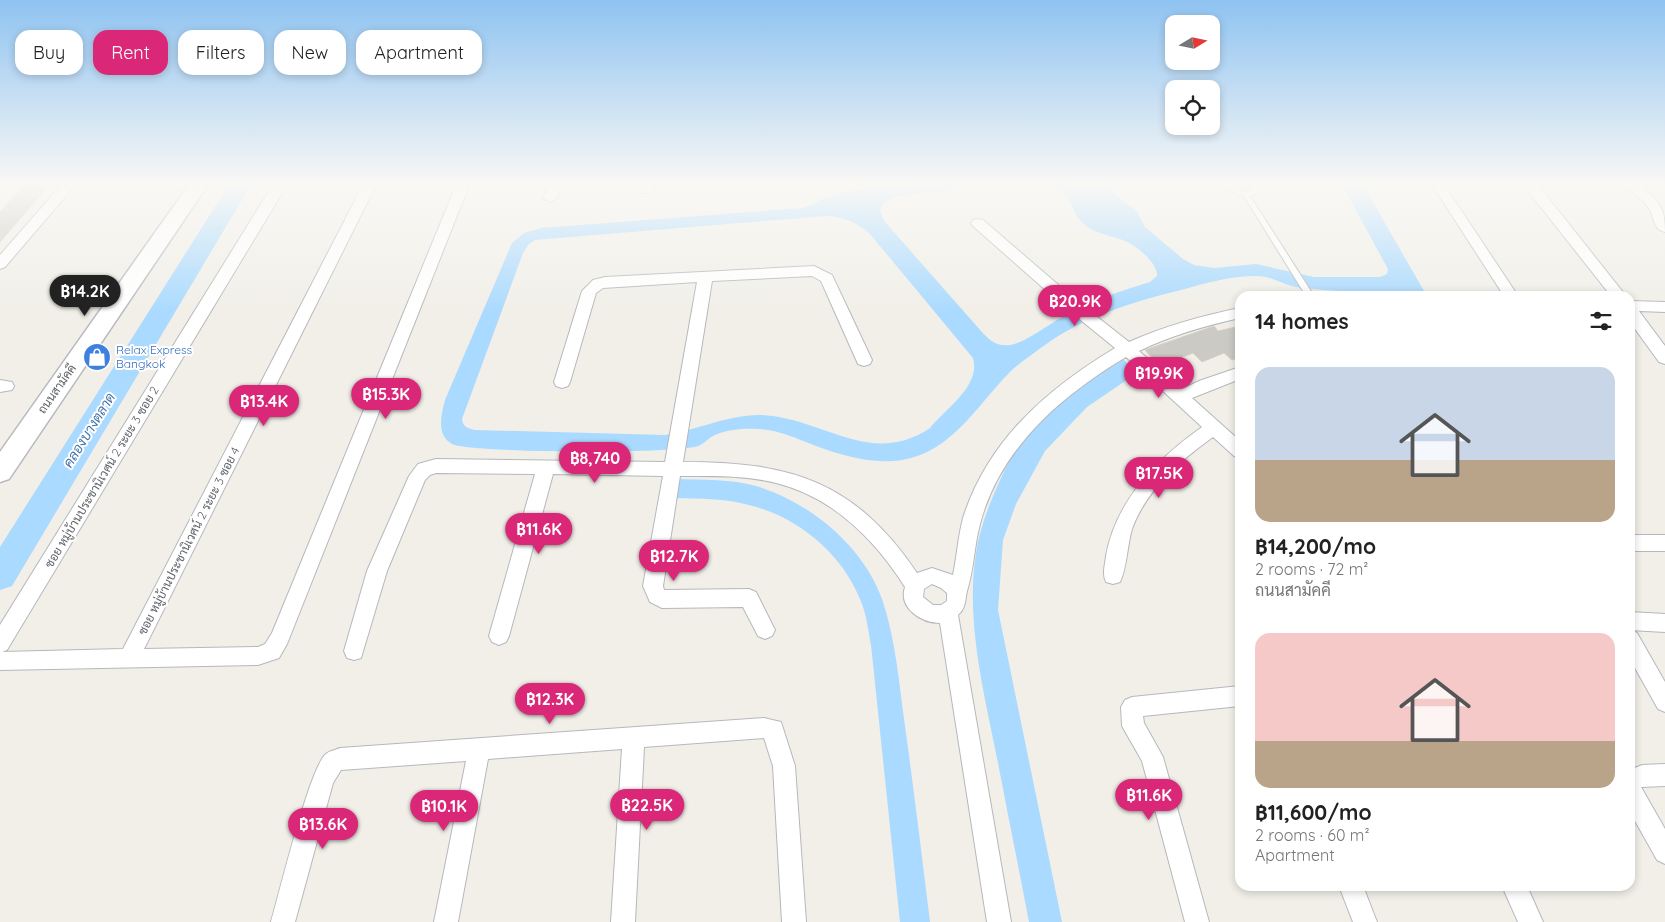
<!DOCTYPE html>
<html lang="en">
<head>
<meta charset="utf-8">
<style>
	:root { --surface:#fff; --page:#f6f6f6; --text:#222; --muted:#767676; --accent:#db2777 }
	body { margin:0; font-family:Quicksand,Sarabun,sans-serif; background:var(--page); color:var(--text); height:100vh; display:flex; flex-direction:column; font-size:19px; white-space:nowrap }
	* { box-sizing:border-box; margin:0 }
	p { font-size:16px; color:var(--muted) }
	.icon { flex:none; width:28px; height:28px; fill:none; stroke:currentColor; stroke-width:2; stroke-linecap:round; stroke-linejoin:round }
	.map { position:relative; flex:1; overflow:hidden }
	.panel { position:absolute; left:1235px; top:291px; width:400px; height:600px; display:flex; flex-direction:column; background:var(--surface); border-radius:15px; box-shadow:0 2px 8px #0003 }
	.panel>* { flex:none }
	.hud { position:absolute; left:15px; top:30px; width:475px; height:45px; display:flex; gap:10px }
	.needle { width:32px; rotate:80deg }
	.fabs { position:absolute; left:1165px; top:15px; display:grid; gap:10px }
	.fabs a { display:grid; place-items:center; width:55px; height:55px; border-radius:10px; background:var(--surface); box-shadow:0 2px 8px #0003; font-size:25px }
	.price { position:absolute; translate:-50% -42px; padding:0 11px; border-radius:18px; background:var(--accent); color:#fff; font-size:16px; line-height:32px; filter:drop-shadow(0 1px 2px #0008) }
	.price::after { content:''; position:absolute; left:50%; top:30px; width:15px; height:11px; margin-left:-8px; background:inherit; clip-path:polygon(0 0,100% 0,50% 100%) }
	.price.on { background:#222; color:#fff }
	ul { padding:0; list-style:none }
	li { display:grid; align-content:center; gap:10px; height:265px; padding:0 20px }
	li span { display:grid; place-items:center; height:155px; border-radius:15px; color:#555 }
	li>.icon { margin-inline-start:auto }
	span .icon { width:90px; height:90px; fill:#fffc; stroke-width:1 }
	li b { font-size:21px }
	h2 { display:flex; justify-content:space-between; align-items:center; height:60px; padding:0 20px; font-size:21px }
	.chip { padding:0 18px; border-radius:15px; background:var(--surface); box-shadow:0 2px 8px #0003; font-size:18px; line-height:45px }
	.chip.on { background:var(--accent); color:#fff }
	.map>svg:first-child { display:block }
	.water { fill:#aadaff; fill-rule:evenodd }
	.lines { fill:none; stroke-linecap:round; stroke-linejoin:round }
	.river { fill:#aadaff; fill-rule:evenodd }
	.building { fill:#cccac5; stroke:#d6d1c6 }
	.service-casing { stroke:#b5b8bc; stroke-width:2 }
	.minor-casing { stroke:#b5b8bc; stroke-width:2 }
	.secondary-casing { stroke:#b6babf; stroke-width:3 }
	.service { fill:#fff; fill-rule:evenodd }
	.minor { fill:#fff; fill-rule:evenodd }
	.secondary { fill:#fff; fill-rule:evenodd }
	.labels { text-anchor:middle; stroke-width:4; stroke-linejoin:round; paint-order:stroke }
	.shop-label { font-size:12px; fill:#366cbe; stroke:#fff; text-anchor:start }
	.street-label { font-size:12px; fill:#5f6368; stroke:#fff }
	.water-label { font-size:14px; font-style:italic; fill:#4174aa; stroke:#fff }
</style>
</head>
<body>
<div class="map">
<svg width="1665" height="922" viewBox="0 0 1665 922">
	<rect width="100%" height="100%" fill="#f1efe8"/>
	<g class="water">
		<path d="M929,183H999L899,196C889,199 882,202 880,211L885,222L981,331C989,340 997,347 1010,345C1023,344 1051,323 1064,316C1091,301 1120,291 1150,282L1157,276C1158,263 1136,245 1125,241C1113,236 1102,235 1091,229C1065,215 1080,195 1048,183H1113L1112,188L1116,196L1136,210L1145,227L1183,259L1194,265L1214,268L1256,264L1314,277H1380L1387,274L1388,269L1341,183H1362L1424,291C1388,291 1350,293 1314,289C1307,289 1299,288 1292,286C1279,283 1272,276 1256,276C1230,276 1206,283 1181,290C1133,302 1085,316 1045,345C1033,354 1020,362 1010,372C977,405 952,452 902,460C870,465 836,454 806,442C791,436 776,430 759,429C743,428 726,429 711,437C707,440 702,445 698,446C678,454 467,453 452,444C436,435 441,415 445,400L512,243L524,233L541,228L802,208C813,206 821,199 831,196C862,187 897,186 929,183ZM826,216C845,217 856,222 870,234L973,358C981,386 946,408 930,428C871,468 823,418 762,415C729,414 698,430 665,435L475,430C467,428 463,427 462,419L523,253L528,245L535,240Z"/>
		<path d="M1123,359L1137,373L1087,407L1045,451L1016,504L1003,540L998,610L1062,922H1029C1019,869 1008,816 998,763C985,696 965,622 976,553C980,527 990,502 1001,478C1010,458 1022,437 1038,421C1063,397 1093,378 1123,359Z"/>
		<path d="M677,479C703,480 731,479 756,486C810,502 863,546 882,599C896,640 899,684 905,726C914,791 922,857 930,922H900L871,645C868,631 867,617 862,604C844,555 799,517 749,505C724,498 699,499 674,498Z"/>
	</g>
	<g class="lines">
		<polygon class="river" points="230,183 252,183 12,586 0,590 0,547"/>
	</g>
	<g class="building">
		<polygon points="26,183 51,183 0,242 0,212"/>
		<polygon points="1214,326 1218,331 1240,326 1240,357 1232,360 1224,353 1202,362 1193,353 1160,366 1145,350"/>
	</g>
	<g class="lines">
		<g class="service-casing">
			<path id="service" d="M1228,183H1234L1235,187L1243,192L1252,191L1253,189L1248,183H1254L1259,189L1257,193L1250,196L1314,296H1306L1244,196C1235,194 1229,192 1228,183Z"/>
		</g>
		<g class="minor-casing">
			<g id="minor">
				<polygon points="63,183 77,183 5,267 0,269 0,255"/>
				<polygon points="274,183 288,183 7,650 2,652 123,649 364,183 377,183 144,649 258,647 265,644 272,633 457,183 470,183 287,644 279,658 258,665 0,670 0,625"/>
				<polygon points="550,183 563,183 557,198 550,202 543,198"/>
				<polygon points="642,183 654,183 652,193 642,193 640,190"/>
				<polygon points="1431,183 1443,183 1518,296 1504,296"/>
				<path d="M1626,183H1639C1658,202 1665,204 1665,232C1654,230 1654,219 1650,210C1645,200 1631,193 1626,183Z"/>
				<polygon points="1533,184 1538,185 1626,296 1611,296 1528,191 1526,188 1528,185"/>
				<path d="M978,219L983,220L1077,301L1129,342C1165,326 1201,316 1240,308V318C1204,326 1172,335 1139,351L1182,389L1199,381L1240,367V379L1192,398L1240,441V458L1234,456L1213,437C1181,460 1146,490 1132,529C1127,546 1127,568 1120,582L1113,584L1106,582C1102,574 1105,565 1106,556C1116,500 1158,458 1202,427L1126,357C1061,396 1000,448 980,524C974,547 974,569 967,591C965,600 966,608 958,615L1011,922H987L940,623C921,623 898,608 905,587C875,540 833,497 776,483C745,475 712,476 680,476L663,586L664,590L749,589L756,592L775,630L772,636L765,639L758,636L743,607L662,608L650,602L643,586L663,476L553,474L509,636L506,642L499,645L492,642L489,636L535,474L436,473L430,475L425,480L387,571L361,658L354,660L347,658L344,651L367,571L409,476L418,464L436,459L665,462L697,282L603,288L596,293L570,382L568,386L562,388L556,386L554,382L582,291L593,280L605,277L814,266L832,275L872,360L870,364L864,366L858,364L821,281L812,276L712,281L683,462C790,462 854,480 917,573L932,568L953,575C957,556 958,537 963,518C988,440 1047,389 1115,348L1067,309L973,226L971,223L973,220ZM932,584L941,588L947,593V601L941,605H933L923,597L924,589Z"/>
				<polygon points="1630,301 1665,302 1665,312 1639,311 1665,346 1665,364 1659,362 1630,322"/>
				<polygon points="0,380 12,382 14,386 12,390 0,392"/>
				<rect x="1630" y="535" width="35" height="16"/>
				<polygon points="1630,612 1665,614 1665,632 1630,630 1637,633 1665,682 1665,712 1658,709 1630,659"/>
				<polygon points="1240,686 1240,706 1143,716 1144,723 1163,757 1209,922 1185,922 1142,761 1122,726 1121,707 1125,700 1132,697"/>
				<path d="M764,718L781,722L795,766L806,922H782L773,766L764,738L644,747L635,922H611L622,749L488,759L458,922H434L466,761L341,770L333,783L295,922H271C279,895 310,766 326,754C329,751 336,750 340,748Z"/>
				<polygon points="1665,764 1665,786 1641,787 1665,829 1665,864 1657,860 1630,812 1630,770 1642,765"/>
				<polygon points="1339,886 1363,886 1377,922 1353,922"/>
				<polygon points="1502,886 1527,886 1543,922 1518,922"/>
			</g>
		</g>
		<g class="secondary-casing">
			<polygon id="secondary" points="190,183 209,183 9,479 0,482 0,452"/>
		</g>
		<use href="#service" class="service"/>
		<use href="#minor" class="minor"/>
		<use href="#secondary" class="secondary"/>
	</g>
	<linearGradient id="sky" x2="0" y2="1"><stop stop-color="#8fc3f1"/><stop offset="0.59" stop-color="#f9f8f5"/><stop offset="1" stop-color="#f9f8f5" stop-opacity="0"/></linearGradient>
	<rect width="1665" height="312" fill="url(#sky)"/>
	<defs>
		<g id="shop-disc" transform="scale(1.4375)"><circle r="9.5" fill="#3f7fe0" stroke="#fff"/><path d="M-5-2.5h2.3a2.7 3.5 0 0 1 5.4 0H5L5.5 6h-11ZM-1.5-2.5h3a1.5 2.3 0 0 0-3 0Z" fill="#fff"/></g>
	</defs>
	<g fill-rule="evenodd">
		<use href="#shop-disc" x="97" y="357"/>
	</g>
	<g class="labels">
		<g class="shop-label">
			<text x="116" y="354">Relax Express<tspan x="116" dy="14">Bangkok</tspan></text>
		</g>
		<g class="street-label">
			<text transform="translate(57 389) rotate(-55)" y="4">ถนนสามัคคี</text>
			<text transform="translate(102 477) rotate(-59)" y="4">ซอย หมู่บ้านประชานิเวศน์ 2 ระยะ 3 ซอย 2</text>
			<text transform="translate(189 541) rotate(-63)" y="4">ซอย หมู่บ้านประชานิเวศน์ 2 ระยะ 3 ซอย 4</text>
		</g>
		<g class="water-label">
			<text transform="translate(89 430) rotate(-58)" y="5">คลองบางตลาด</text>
		</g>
	</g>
</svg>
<div class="fabs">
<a><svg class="needle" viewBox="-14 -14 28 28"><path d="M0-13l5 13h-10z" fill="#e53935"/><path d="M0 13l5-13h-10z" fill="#767676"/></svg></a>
<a><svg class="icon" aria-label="locate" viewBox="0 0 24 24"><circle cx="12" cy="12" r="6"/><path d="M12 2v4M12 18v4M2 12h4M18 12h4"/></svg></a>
</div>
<b class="price on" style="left:85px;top:317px">฿14.2K</b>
<b class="price" style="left:1075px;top:327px">฿20.9K</b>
<b class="price" style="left:1159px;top:399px">฿19.9K</b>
<b class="price" style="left:386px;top:420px">฿15.3K</b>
<b class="price" style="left:264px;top:427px">฿13.4K</b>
<b class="price" style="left:595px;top:484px">฿8,740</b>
<b class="price" style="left:1159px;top:499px">฿17.5K</b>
<b class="price" style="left:539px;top:555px">฿11.6K</b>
<b class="price" style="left:674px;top:582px">฿12.7K</b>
<b class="price" style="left:550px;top:725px">฿12.3K</b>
<b class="price" style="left:1149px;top:821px">฿11.6K</b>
<b class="price" style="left:647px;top:831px">฿22.5K</b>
<b class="price" style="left:444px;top:832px">฿10.1K</b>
<b class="price" style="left:323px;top:850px">฿13.6K</b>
<div class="hud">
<a class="chip">Buy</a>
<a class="chip on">Rent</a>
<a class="chip">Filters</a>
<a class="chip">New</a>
<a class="chip">Apartment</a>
</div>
<section class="panel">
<h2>14 homes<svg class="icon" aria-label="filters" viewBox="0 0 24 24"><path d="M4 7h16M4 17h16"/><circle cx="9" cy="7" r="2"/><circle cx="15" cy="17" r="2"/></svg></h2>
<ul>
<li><span style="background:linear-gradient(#c9d6e8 60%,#b9a48a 0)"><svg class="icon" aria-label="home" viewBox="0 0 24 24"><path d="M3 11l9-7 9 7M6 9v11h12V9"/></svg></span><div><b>฿14,200/mo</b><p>2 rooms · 72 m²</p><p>ถนนสามัคคี</p></div></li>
<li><span style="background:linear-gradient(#f6c9c9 70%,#b9a48a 0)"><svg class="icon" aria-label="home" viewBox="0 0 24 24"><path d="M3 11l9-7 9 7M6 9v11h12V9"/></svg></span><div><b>฿11,600/mo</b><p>2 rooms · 60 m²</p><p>Apartment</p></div></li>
</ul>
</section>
</div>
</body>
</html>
